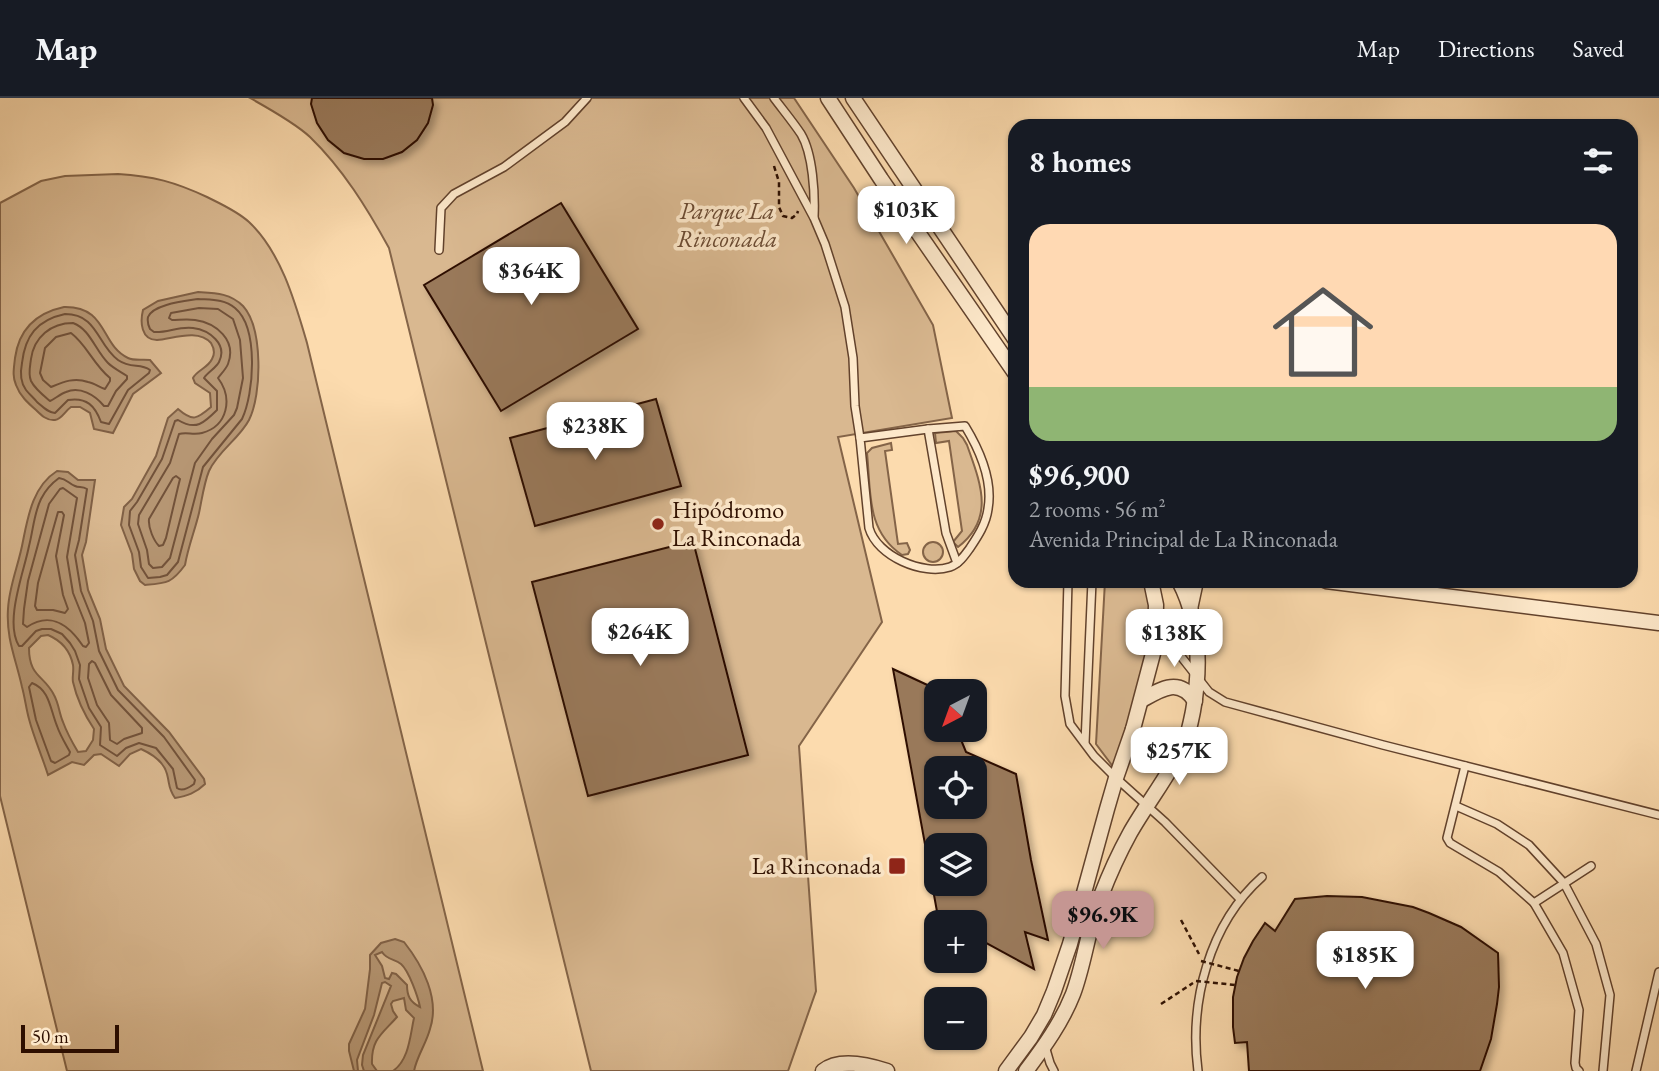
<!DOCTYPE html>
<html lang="en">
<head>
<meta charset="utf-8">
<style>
	:root { --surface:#171b24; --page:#242831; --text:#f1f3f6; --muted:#9ea1a6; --line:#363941; --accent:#c59692 }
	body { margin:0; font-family:"EB Garamond",serif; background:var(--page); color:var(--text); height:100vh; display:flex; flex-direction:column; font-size:26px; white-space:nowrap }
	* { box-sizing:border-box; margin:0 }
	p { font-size:23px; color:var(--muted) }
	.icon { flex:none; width:38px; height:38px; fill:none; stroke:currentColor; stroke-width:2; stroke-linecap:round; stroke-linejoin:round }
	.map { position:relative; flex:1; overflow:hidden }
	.details { position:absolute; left:1008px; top:21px; width:630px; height:469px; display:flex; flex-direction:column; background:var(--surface); border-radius:21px; box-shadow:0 2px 5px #0004 }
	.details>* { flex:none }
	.needle { width:46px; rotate:221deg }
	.tools { position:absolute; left:924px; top:581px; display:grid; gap:14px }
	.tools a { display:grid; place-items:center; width:63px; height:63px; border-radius:14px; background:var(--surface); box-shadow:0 2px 5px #0004; font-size:35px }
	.scale { position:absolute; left:21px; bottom:18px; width:98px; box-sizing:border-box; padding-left:7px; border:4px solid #2e0f00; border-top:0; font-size:19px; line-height:24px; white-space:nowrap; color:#2e0f00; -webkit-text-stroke:5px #fde8ca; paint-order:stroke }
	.price { position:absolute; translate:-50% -60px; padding:0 16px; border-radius:14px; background:#fff; color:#222; font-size:23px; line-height:46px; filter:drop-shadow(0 2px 4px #0008) }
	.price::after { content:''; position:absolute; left:50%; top:42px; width:21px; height:16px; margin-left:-10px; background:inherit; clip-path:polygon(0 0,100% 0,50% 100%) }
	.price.current { background:var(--accent); color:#111 }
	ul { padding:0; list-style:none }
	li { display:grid; align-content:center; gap:14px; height:371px; padding:0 21px }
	li span { display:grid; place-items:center; height:217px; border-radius:21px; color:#555 }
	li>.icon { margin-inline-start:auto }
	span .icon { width:126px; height:126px; fill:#fffc; stroke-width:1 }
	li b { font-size:30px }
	h2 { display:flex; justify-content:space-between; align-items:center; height:84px; padding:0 21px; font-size:30px }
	header { display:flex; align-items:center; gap:42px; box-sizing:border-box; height:98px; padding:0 35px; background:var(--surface); border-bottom:2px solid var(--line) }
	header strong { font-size:33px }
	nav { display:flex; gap:38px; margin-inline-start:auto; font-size:24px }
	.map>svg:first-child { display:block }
	.green { fill:#d9b890; stroke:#846448; stroke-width:2 }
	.water { fill:#b69673; stroke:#806045; stroke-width:2; fill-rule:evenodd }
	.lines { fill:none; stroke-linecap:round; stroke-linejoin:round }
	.shore { stroke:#72523a; stroke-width:2 }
	.building { fill:#99795a; stroke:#2e0f00; stroke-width:2; fill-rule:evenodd; filter:url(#shadow) }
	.lane-casing { stroke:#62422c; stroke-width:10 }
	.street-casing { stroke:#62422c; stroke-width:17 }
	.path { stroke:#2e0f00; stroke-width:2.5; stroke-dasharray:5 3.5; stroke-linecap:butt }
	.lane { stroke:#fde8ca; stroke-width:7 }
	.street { stroke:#fde8ca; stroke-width:14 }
	.path-bridge { stroke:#2e0f00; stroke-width:2.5; stroke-dasharray:5 3.5; stroke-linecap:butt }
	.poi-dot { fill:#8f2418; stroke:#fde8ca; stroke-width:2.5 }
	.labels { text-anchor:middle; stroke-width:7; stroke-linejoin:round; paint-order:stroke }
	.park-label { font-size:24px; font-style:italic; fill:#6a4a32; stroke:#fde8ca }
	.poi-label { font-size:24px; fill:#2e0f00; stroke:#fde8ca; text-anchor:start }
</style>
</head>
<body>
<header>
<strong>Map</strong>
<nav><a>Map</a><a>Directions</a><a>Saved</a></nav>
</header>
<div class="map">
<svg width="1659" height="973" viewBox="0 0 1659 973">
	<defs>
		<filter id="shadow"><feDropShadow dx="4.5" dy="4.5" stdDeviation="3.5" flood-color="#0004"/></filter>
	</defs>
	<rect width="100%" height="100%" fill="#fcdbae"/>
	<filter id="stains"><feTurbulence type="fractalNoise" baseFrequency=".00286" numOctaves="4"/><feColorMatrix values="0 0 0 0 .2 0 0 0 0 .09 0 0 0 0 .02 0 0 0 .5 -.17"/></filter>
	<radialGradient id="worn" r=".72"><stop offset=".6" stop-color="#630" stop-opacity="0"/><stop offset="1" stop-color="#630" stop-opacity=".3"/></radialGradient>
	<g class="green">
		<path d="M250,0H794L854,90L933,227L952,320L838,339L882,524L799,648L816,893L788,973H591L389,150C367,110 343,71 310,39C295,25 268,10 250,0Z"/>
		<path d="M118,76C153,78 175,84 207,99C221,106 237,113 249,124C281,154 295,204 307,245L483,973H67L0,698V105L41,83L65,78Z"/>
		<path d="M956,333L963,340L967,347C980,384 996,420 958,449L953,444L962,433L949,343L936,345L935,335Z"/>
		<path d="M891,345L892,352L885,353L898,446L907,445L910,452L908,456L902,457C866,433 871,394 867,355L872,350Z"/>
		<circle cx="933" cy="454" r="10"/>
		<path d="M1105,483H1143C1145,490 1148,497 1149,504C1155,551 1129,625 1114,670L1096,646Z"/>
	</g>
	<g class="water">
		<path d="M198,194C215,195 230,195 243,208C263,230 262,296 249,322C239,341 218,353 209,373C204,385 202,401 199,415C195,432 188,449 185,467C172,485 167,485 145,487L140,483L134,471L132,456L121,427L124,409L132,401L156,358L168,320L178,311C193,324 197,321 211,309L210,295L195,285L193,280C197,272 208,270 212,261C215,256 214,250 211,245C198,230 172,241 157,242C141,242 140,224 143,212L158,203Z"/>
		<path d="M64,209C108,208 100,247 128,260C134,263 143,261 150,262L161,275L133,296L113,335L94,331L90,315L80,309H71C65,313 62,321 55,322C47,323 41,317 36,312C28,305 20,298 16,287C12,278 14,270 15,260C19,231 36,215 64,209Z"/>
		<path d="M57,373L68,374L78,382H95L86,444L82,457L88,492L100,521L106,551L124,588L169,634L204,681L205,686C196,695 187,698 175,700C168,690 170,687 167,676C164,664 152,656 141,651L130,656L119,668L101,656L94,657L84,667L72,664L48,677C42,658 34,640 29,621C26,610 25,600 22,589C16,561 6,541 8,511C9,488 19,466 23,443C28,418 33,388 57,373ZM48,537C62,543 70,552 73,567C74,573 72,579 73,584C77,602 84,616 94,631L93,642L86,653L78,654C72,644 67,635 63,624C59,615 59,606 54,597C44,577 29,579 29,550L41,538Z"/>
		<path d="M395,841L404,844C423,868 440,901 430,931C426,946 417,958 414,973H393C409,962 410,938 414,920L406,912L404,900L393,903L391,906L393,913L397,919C382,936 371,941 372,966L377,973H364L362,967L363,957L391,888L385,884L382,885L374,917L357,962L358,973H354L349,953V946L365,911L370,871V857L381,845ZM382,854C387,862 395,861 401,866C409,873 418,899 420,909C410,904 407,898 407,887L396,876L392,875L389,881L385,880L382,868L375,857Z"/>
	</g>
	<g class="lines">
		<g class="shore">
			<path d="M198,201C212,202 224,201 235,210C259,230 254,296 242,321L203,369L178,464L167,477L160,479L148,480L141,469L139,454L129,427L130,413L137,404L162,361L175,323L178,322C196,333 204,325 217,312V293L204,280C208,274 216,270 219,264C228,246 209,232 193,230C179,228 167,235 154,234L150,231C148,227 147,224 148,219C153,206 186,203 198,201Z"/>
			<path d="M199,210L218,211L233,221L240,242L243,280L237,310L234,317L212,341L195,365L170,460L162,469L153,470L149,466L147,452L138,426L139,417L170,365L179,336C186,334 194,337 202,335C228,328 233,300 218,280C221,276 226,271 228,266C237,242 216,225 195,222C187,221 179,222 172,222L169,220L171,215Z"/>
			<path d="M65,216C98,216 97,247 118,262C131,271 140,265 150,272L149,275L128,292L109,326L101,324C95,308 87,299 68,302L55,315C47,314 43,309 37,304C34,300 29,296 26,292C20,284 20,275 22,265C25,238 37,222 65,216Z"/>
			<path d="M73,225C90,231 95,252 108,265C113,270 121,274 127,278V281L116,293L108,308H104C95,297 80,288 66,294C60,296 55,301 50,303C44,298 35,291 31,283C28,276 30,269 31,261C34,239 51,225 73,225Z"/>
			<path d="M71,235C87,247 93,266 110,280V283L105,291C99,289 94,285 88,284C74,279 63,284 51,289L43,282L40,275L45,250L56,239Z"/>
			<path d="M176,378L180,381L178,389L166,440L163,447L159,448C154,443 148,430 149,421L173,380Z"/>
			<path d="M59,380C67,381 68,385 75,388C79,390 82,388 87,391L79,442L75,457L81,493L93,523L99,553L118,592L164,639L195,682L194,686C190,689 182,694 177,690L173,671L156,650L139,645L126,650L117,658L100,647L101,629L89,610L79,581L80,567L75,553L70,545L62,536L51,531H42L36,533L22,548H19C4,524 24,474 29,448C33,433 34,415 41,401C45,393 52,385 59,380Z"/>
			<path d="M63,390L77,400L67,459L73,495L85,525L89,545L86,549L83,548C69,527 51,513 27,529L23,526L24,511L28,483L49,406L60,391Z"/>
			<polygon points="58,414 62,414 64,417 56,458 63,497 68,511 65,515 53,512 37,512 35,508 38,485"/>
			<polygon points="92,563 95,565 111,597 142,630 142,635 124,641 117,646 110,642 109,625 97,607 88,580 89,566"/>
			<path d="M32,585C50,592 50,611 57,628C60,637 65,645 70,654L69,657L55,665L51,663L36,622L29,589Z"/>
		</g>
	</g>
	<g class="building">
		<polygon points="312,0 432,0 433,7 428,25 417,42 402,54 383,61 364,61 344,55 328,42 317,25 311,6"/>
		<polygon points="561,105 638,231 501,313 424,187"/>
		<polygon points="656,301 681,388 535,428 510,340"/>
		<polygon points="693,443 748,657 588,698 532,484"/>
		<path d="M893,571L936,591V632H957L966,654L1016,676L1031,762L1048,842L1025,834L1034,871L975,839V824H948L938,819L932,786H975V747H936V778L931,779ZM936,670H975V709H936Z"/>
		<polygon points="1327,798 1362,799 1413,809 1429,815 1461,829 1498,855 1499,889 1497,906 1491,941 1480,973 1249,973 1247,944 1235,945 1233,929 1233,899 1237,879 1244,860 1253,843 1265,825 1275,833 1295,801"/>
	</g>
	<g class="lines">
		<g class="lane-casing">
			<g id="lane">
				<polyline points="744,0 766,30 814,120 825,146 845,209 853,260 855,308 860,340"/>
				<path d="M774,0C783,12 793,24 801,36C813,56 815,96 814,119"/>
				<polyline points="439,152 441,110 454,96 504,69 565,24 587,0"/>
				<path d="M965,328C979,351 993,383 988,411C986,426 978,438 970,450C965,457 959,466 950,469C923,478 877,458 869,430L860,340L928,331Z"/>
				<polyline points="928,331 946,435 957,465"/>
				<polyline points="1068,483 1065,598 1070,626 1094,658 1116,680 1165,724 1240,801"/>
				<polyline points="1157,528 1209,594 1225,604 1383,647 1659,717"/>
				<polyline points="1085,645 1092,483"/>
				<polyline points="1465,668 1447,740 1450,745 1499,774 1534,805 1563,855 1579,912 1575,965 1576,970 1579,973"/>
				<polyline points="1456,708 1497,726 1529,747 1564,785 1596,846 1610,897 1603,973"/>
				<polyline points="1534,805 1591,768"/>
				<polyline points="1045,948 1050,965 1054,973"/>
				<path d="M1198,973C1189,904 1209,826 1262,779"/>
				<polyline points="1636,973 1659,874"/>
			</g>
		</g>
		<g class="street-casing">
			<g id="street">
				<polyline points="828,0 881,81 1015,275"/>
				<polyline points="853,0 1015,241"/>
				<polyline points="1326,483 1659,525"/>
				<polyline points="1190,511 1196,483"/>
				<path d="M1142,602C1161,591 1179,579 1195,603"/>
				<path d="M1133,631C1144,661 1154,660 1181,651"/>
				<path d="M823,973C839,960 869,967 887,973"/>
				<polyline points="1006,973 1031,939 1044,917 1054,893 1070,846 1107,711 1116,680 1133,631 1155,548 1156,507 1151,483"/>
				<path d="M1026,973C1044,949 1062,924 1073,896C1085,864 1088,829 1101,798C1109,777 1119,755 1130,735C1147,705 1171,675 1185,644C1189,634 1191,623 1193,613C1201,569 1200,523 1179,483"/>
			</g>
		</g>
		<g class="path">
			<polyline points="774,68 779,84 779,109 783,118 792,120 797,116 798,113"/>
			<polyline points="1181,822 1199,856"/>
			<polyline points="1161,906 1193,885"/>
		</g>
		<use href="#lane" class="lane"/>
		<use href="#street" class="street"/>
		<g class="path-bridge">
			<polyline points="1201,863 1239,873"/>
			<polyline points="1196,883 1235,887"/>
		</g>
	</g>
	<g class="poi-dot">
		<circle cx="658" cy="426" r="7"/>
		<rect x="888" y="759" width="18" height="18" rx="3.5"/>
	</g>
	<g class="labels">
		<g class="park-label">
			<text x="727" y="121">Parque La<tspan x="727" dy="28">Rinconada</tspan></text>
		</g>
		<g class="poi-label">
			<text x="672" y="420">Hipódromo<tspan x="672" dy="28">La Rinconada</tspan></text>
			<text x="881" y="776" text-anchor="end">La Rinconada</text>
		</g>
	</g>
	<rect width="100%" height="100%" filter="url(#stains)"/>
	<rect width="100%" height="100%" fill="url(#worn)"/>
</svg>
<div class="tools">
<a><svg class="needle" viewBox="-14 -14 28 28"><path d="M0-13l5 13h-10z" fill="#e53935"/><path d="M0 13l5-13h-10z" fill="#9ea1a6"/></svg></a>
<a><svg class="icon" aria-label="locate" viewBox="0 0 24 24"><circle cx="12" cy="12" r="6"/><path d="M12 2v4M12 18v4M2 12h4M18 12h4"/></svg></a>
<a><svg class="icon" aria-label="layers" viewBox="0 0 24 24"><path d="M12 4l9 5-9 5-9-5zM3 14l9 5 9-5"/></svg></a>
<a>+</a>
<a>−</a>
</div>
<div class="scale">50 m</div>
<b class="price" style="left:906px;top:148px">$103K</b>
<b class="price" style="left:531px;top:209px">$364K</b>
<b class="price" style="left:595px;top:364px">$238K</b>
<b class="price" style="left:640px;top:570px">$264K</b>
<b class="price" style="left:1174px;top:571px">$138K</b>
<b class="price" style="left:1179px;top:689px">$257K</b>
<b class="price current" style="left:1103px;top:853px">$96.9K</b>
<b class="price" style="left:1365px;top:893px">$185K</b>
<section class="details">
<h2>8 homes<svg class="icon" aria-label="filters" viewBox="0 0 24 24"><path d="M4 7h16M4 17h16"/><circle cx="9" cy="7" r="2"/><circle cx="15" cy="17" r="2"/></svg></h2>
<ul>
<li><span style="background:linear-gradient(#ffd9b3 75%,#8fb573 0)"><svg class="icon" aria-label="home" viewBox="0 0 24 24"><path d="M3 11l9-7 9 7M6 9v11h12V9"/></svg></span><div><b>$96,900</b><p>2 rooms · 56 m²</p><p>Avenida Principal de La Rinconada</p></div></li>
</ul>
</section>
</div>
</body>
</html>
